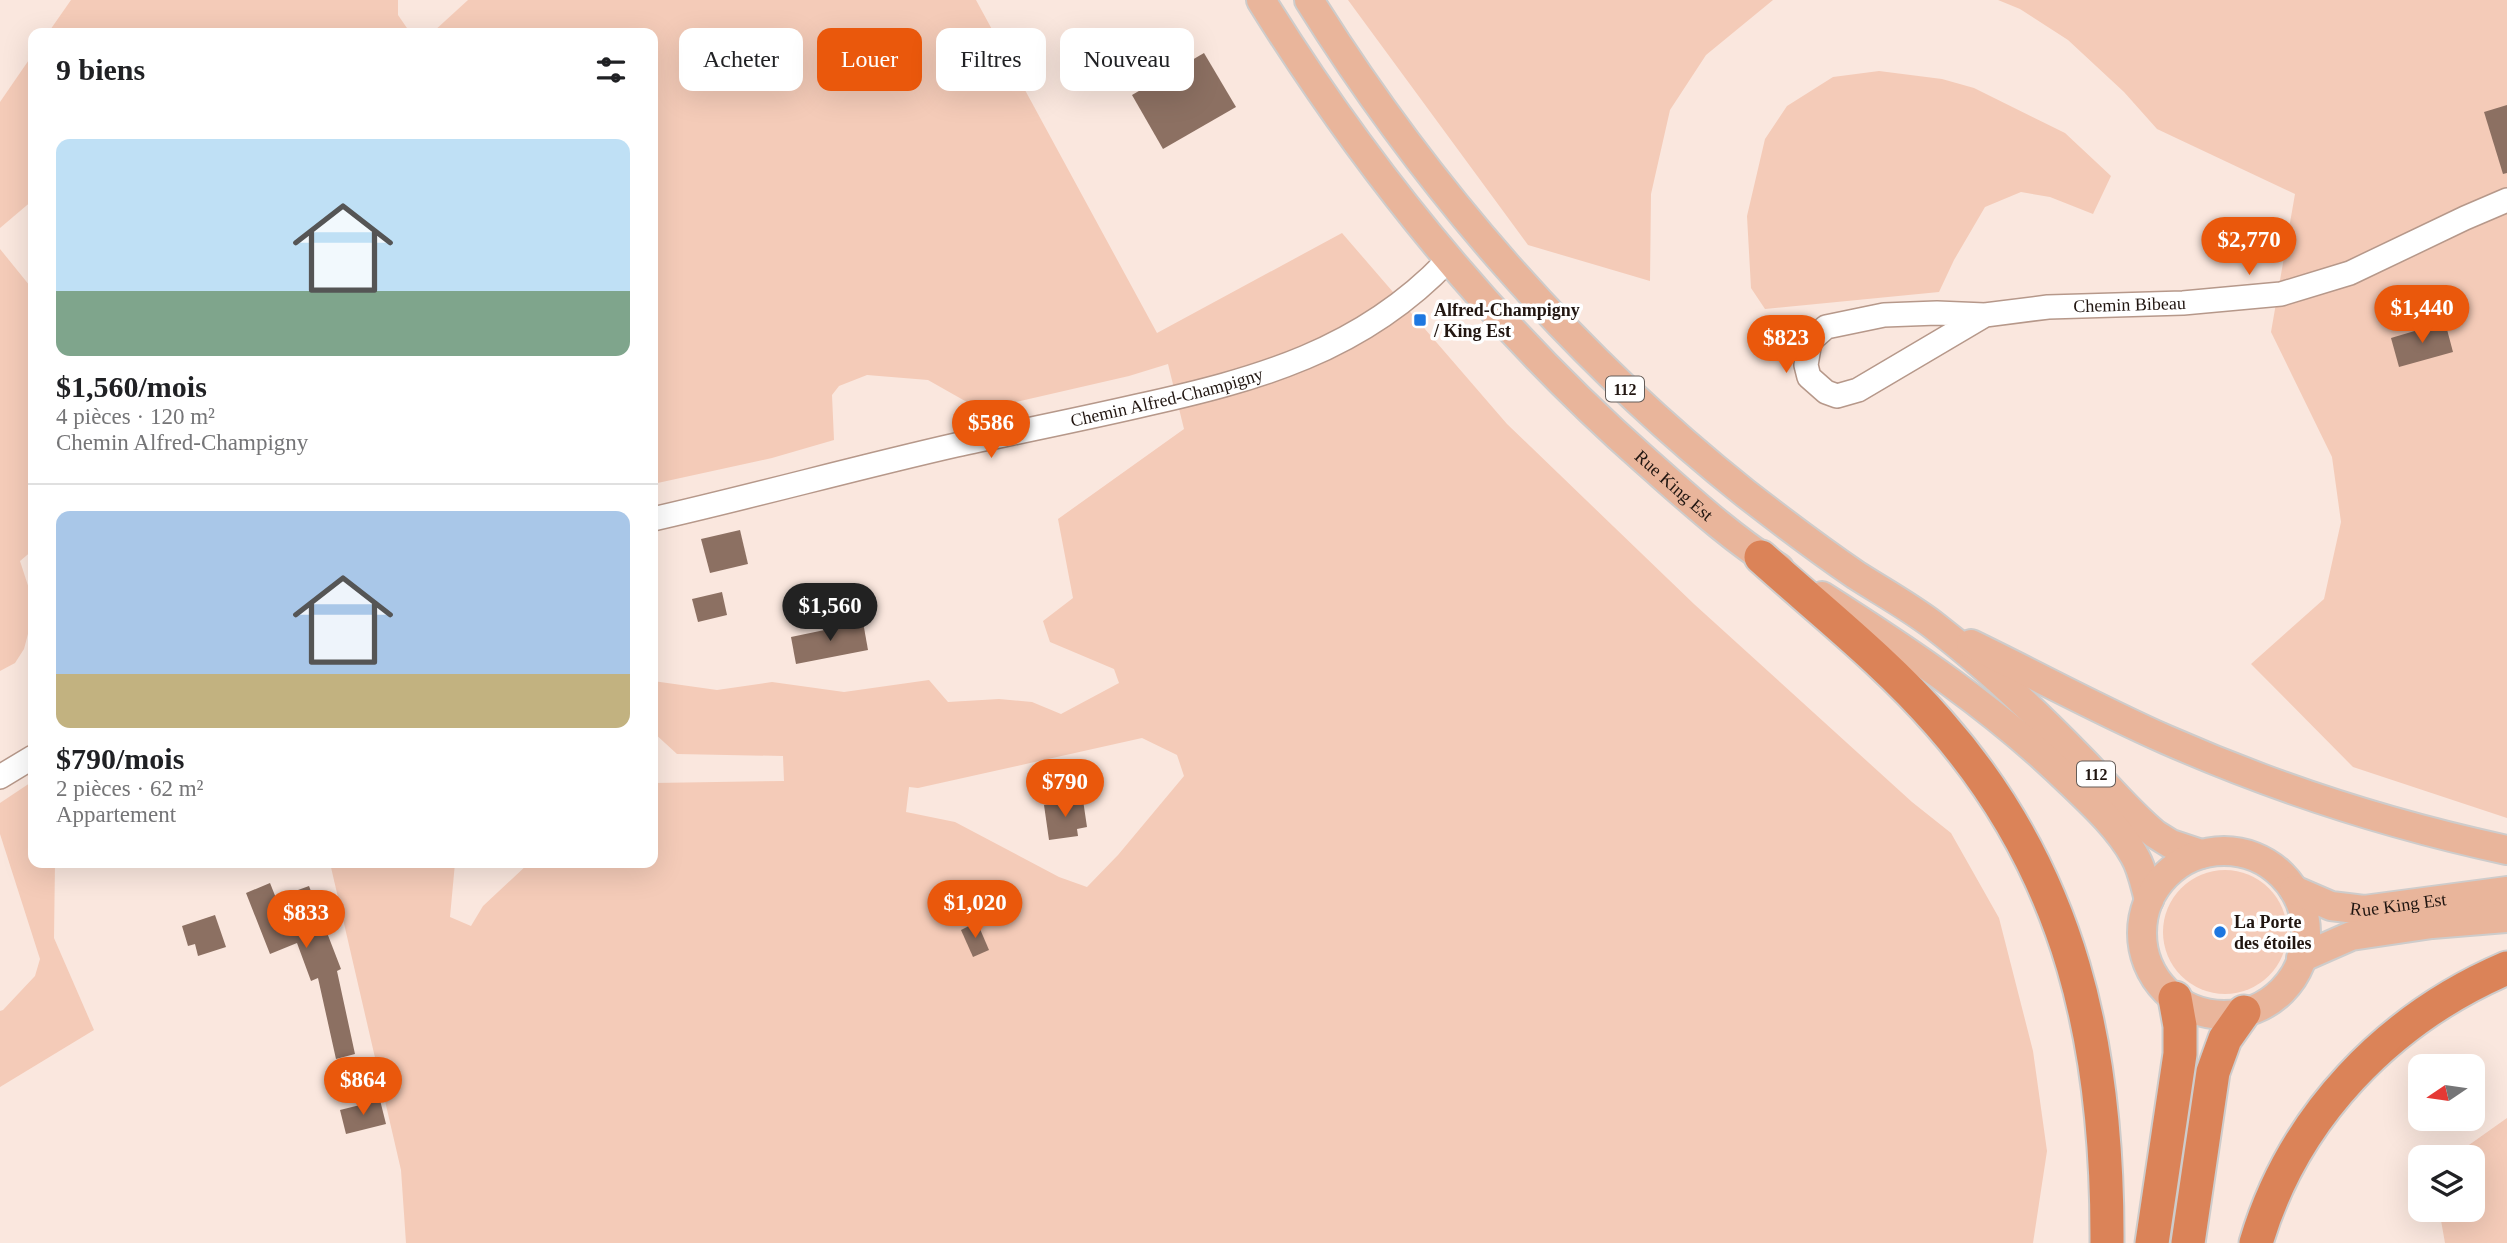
<!DOCTYPE html>
<html lang="fr">
<head>
<meta charset="utf-8">
<style>
	:root { --surface:#fff; --page:#f2f2f2; --text:#202124; --muted:#757577; --line:#e0e0e0; --accent:#ea580c }
	body { margin:0; font-family:Georgia,serif; background:var(--page); color:var(--text); height:100vh; display:flex; flex-direction:column; font-size:26px; white-space:nowrap }
	* { box-sizing:border-box; margin:0 }
	p { font-size:23px; color:var(--muted) }
	.icon { flex:none; width:38px; height:38px; fill:none; stroke:currentColor; stroke-width:2; stroke-linecap:round; stroke-linejoin:round }
	.map { position:relative; flex:1; overflow:hidden }
	.details { position:absolute; left:28px; top:28px; width:630px; height:840px; display:flex; flex-direction:column; background:var(--surface); border-radius:14px; box-shadow:0 7px 28px #0002 }
	.details>* { flex:none }
	.top-card { position:absolute; left:679px; top:28px; width:665px; height:63px; display:flex; gap:14px }
	.needle { width:46px; rotate:257deg }
	.fabs { position:absolute; left:2408px; top:1054px; display:grid; gap:14px }
	.fabs a { display:grid; place-items:center; width:77px; height:77px; border-radius:14px; background:var(--surface); box-shadow:0 7px 28px #0002; font-size:35px }
	.price { position:absolute; translate:-50% -60px; padding:0 16px; border-radius:24px; background:var(--accent); color:#fff; font-size:23px; line-height:46px; filter:drop-shadow(0 2px 4px #0008) }
	.price::after { content:''; position:absolute; left:50%; top:42px; width:21px; height:16px; margin-left:-10px; background:inherit; clip-path:polygon(0 0,100% 0,50% 100%) }
	.price.active { background:#222; color:#fff }
	ul { padding:0; list-style:none }
	li { display:grid; align-content:center; gap:14px; height:371px; padding:0 28px }
	li+li { border-top:2px solid var(--line) }
	li span { display:grid; place-items:center; height:217px; border-radius:14px; color:#555 }
	li>.icon { margin-inline-start:auto }
	span .icon { width:126px; height:126px; fill:#fffc; stroke-width:1 }
	li b { font-size:30px }
	h2 { display:flex; justify-content:space-between; align-items:center; height:84px; padding:0 28px; font-size:30px }
	.pill { padding:0 24px; border-radius:14px; background:var(--surface); box-shadow:0 7px 28px #0002; font-size:24px; line-height:63px }
	.pill.active { background:var(--accent); color:#fff }
	.map>svg:first-child { display:block }
	.green { fill:#f4cbb8; fill-rule:evenodd }
	.building { fill:#8c7062 }
	.lines { fill:none; stroke-linecap:round; stroke-linejoin:round }
	.minor-casing { stroke:#b6988a; stroke-width:26 }
	.major-casing { stroke:#cecccb; stroke-width:32 }
	.highway-casing { stroke:#cecccb; stroke-width:37 }
	.minor { stroke:#fff; stroke-width:23 }
	.major { stroke:#e9b59b; stroke-width:28 }
	.highway { stroke:#db8358; stroke-width:33 }
	.poi-dot { fill:#1e77e0; stroke:#fff; stroke-width:2.5 }
	.labels { text-anchor:middle; stroke-width:7; stroke-linejoin:round; paint-order:stroke }
	.shield { fill:#fff; stroke:#645c58; stroke-width:2 }
	.shield-label { font-size:16px; font-weight:bold; fill:#211611 }
	.street-label { font-size:18px; fill:#211611; stroke:#fff }
	.poi-label { font-size:18px; font-weight:bold; fill:#211611; stroke:#fff; text-anchor:start }
</style>
</head>
<body>
<div class="map">
<svg width="2507" height="1243" viewBox="0 0 2507 1243">
	<rect width="100%" height="100%" fill="#fae7de"/>
	<g class="green">
		<path d="M71,0H398V15L409,31L433,32L468,0H976L1157,333L1342,233L1507,424L1694,604L1912,802L1951,833L1999,918L2033,1051L2047,1151L2033,1243H406L401,1170L330,863H455L450,917L471,926L483,906L529,863H653V783L784,781L783,756L677,754L653,732V681L717,690L772,682L844,692L929,680L948,702L999,699L1032,702L1061,714L1119,683L1114,669L1050,642L1043,621L1073,598L1058,519L1184,429L1168,364L1129,376L981,410L928,380L867,375L839,386L832,395L834,440L772,458L653,484V33H48ZM1142,738L1177,755L1184,776L1118,855L1087,887L1059,877L955,822L906,812L909,787L918,788Z"/>
		<polygon points="1348,0 1773,0 1706,55 1670,110 1651,194 1650,281 1528,245"/>
		<polygon points="1998,0 2507,0 2507,818 2353,767 2251,664 2324,599 2341,522 2332,457 2271,332 2295,194 2157,129 2124,92 2068,40 2020,9"/>
		<polygon points="33,54 33,200 0,228 0,102"/>
		<polygon points="1879,71 1942,79 1974,88 2065,133 2111,176 2093,214 2050,197 2021,192 1985,207 1954,260 1939,292 1765,309 1751,288 1747,216 1765,139 1787,106 1833,77"/>
		<polygon points="0,249 30,286 33,285 33,550 20,561 33,601 33,615 24,649 15,663 0,671"/>
		<polygon points="33,781 33,863 55,863 54,938 94,1030 0,1087 0,1011 3,1010 35,976 40,959 0,834 0,803"/>
		<circle cx="2225" cy="932" r="62"/>
		<polygon points="2507,1118 2507,1243 2445,1243 2439,1209 2473,1209 2473,1157 2452,1157"/>
	</g>
	<g class="building">
		<polygon points="1204,53 1236,107 1163,149 1132,95"/>
		<polygon points="2507,105 2507,173 2503,174 2484,112"/>
		<polygon points="2445,322 2453,352 2399,367 2391,338"/>
		<polygon points="740,530 748,564 710,573 701,539"/>
		<polygon points="722,592 727,615 698,622 692,599"/>
		<polygon points="863,622 868,650 796,664 791,637"/>
		<polygon points="1083,800 1087,827 1077,829 1078,836 1049,840 1044,805"/>
		<polygon points="270,883 276,898 309,886 341,969 337,971 355,1054 336,1059 318,978 311,981 297,943 270,954 246,893"/>
		<polygon points="215,915 226,947 198,956 195,944 188,946 182,926"/>
		<polygon points="977,922 989,950 973,957 961,930"/>
		<polygon points="380,1100 386,1124 346,1134 340,1110"/>
	</g>
	<g class="lines">
		<g class="minor-casing">
			<g id="minor">
				<path id="s1" d="M1985,315L1858,390L1837,396L1826,392L1809,377L1806,365L1810,341L1826,327L1884,315L1937,313L1985,315L2048,307L2183,303L2281,294L2350,273L2465,218L2507,200"/>
				<path id="s2" d="M653,519C754,496 855,468 956,445C1017,432 1077,420 1138,406C1256,380 1362,351 1448,260"/>
				<polyline points="0,777 33,757"/>
			</g>
		</g>
		<g class="major-casing">
			<g id="major">
				<path id="s3" d="M1261,0C1368,172 1495,328 1647,462C1689,499 1731,538 1779,568"/>
				<path d="M1309,0C1426,187 1573,356 1745,493C1781,521 1818,549 1856,575C1881,591 1908,606 1932,624C1984,664 2033,710 2079,757C2104,782 2127,811 2155,834L2171,844L2201,854"/>
				<path d="M1822,596C1910,652 1995,709 2070,782C2093,804 2118,827 2134,855C2142,868 2145,885 2149,900"/>
				<path d="M1971,644C2037,676 2101,711 2167,740C2276,788 2391,825 2507,850"/>
				<circle cx="2224" cy="933" r="82"/>
				<path id="s4" d="M2294,890L2331,906L2364,910L2507,891"/>
				<polyline points="2301,958 2351,936 2432,924 2507,918"/>
			</g>
		</g>
		<g class="highway-casing">
			<g id="highway">
				<path d="M1761,557C1821,611 1886,662 1939,723C2072,874 2108,1047 2107,1243"/>
				<polyline points="2152,1243 2180,1054 2180,1026 2175,998"/>
				<polyline points="2188,1243 2213,1072 2225,1039 2244,1012"/>
				<path d="M2256,1243C2293,1117 2388,1019 2507,968"/>
			</g>
		</g>
		<use href="#minor" class="minor"/>
		<use href="#major" class="major"/>
		<use href="#highway" class="highway"/>
	</g>
	<g class="poi-dot">
		<rect x="1413" y="313" width="14" height="14" rx="3.5"/>
		<circle cx="2220" cy="932" r="7"/>
	</g>
	<g class="labels">
		<g class="shield">
			<rect x="1606" y="376.5" width="38" height="25" rx="5"/>
			<rect x="2077" y="761.5" width="38" height="25" rx="5"/>
		</g>
		<g class="shield-label">
			<text x="1625" y="395">112</text>
			<text x="2096" y="780">112</text>
		</g>
		<g class="street-label">
			<text dy="6" stroke="none"><textPath href="#s1" startOffset="567">Chemin Bibeau</textPath></text>
			<text dy="6" stroke="none"><textPath href="#s2" startOffset="528">Chemin Alfred-Champigny</textPath></text>
			<text dy="6" stroke="none"><textPath href="#s3" startOffset="640">Rue King Est</textPath></text>
			<text dy="6" stroke="none"><textPath href="#s4" startOffset="108">Rue King Est</textPath></text>
		</g>
		<g class="poi-label">
			<text x="1434" y="316">Alfred-Champigny<tspan x="1434" dy="21">/ King Est</tspan></text>
			<text x="2234" y="928">La Porte<tspan x="2234" dy="21">des étoiles</tspan></text>
		</g>
	</g>
</svg>
<div class="fabs">
<a><svg class="needle" viewBox="-14 -14 28 28"><path d="M0-13l5 13h-10z" fill="#e53935"/><path d="M0 13l5-13h-10z" fill="#757577"/></svg></a>
<a><svg class="icon" aria-label="layers" viewBox="0 0 24 24"><path d="M12 4l9 5-9 5-9-5zM3 14l9 5 9-5"/></svg></a>
</div>
<b class="price" style="left:2249px;top:277px">$2,770</b>
<b class="price" style="left:2422px;top:345px">$1,440</b>
<b class="price" style="left:1786px;top:375px">$823</b>
<b class="price" style="left:991px;top:460px">$586</b>
<b class="price active" style="left:830px;top:643px">$1,560</b>
<b class="price" style="left:1065px;top:819px">$790</b>
<b class="price" style="left:975px;top:940px">$1,020</b>
<b class="price" style="left:306px;top:950px">$833</b>
<b class="price" style="left:363px;top:1117px">$864</b>
<div class="top-card">
<a class="pill">Acheter</a>
<a class="pill active">Louer</a>
<a class="pill">Filtres</a>
<a class="pill">Nouveau</a>
</div>
<section class="details">
<h2>9 biens<svg class="icon" aria-label="filters" viewBox="0 0 24 24"><path d="M4 7h16M4 17h16"/><circle cx="9" cy="7" r="2"/><circle cx="15" cy="17" r="2"/></svg></h2>
<ul>
<li><span style="background:linear-gradient(#bfe0f5 70%,#7fa58c 0)"><svg class="icon" aria-label="home" viewBox="0 0 24 24"><path d="M3 11l9-7 9 7M6 9v11h12V9"/></svg></span><div><b>$1,560/mois</b><p>4 pièces · 120 m²</p><p>Chemin Alfred-Champigny</p></div></li>
<li><span style="background:linear-gradient(#a9c7e8 75%,#c2b280 0)"><svg class="icon" aria-label="home" viewBox="0 0 24 24"><path d="M3 11l9-7 9 7M6 9v11h12V9"/></svg></span><div><b>$790/mois</b><p>2 pièces · 62 m²</p><p>Appartement</p></div></li>
</ul>
</section>
</div>
</body>
</html>
